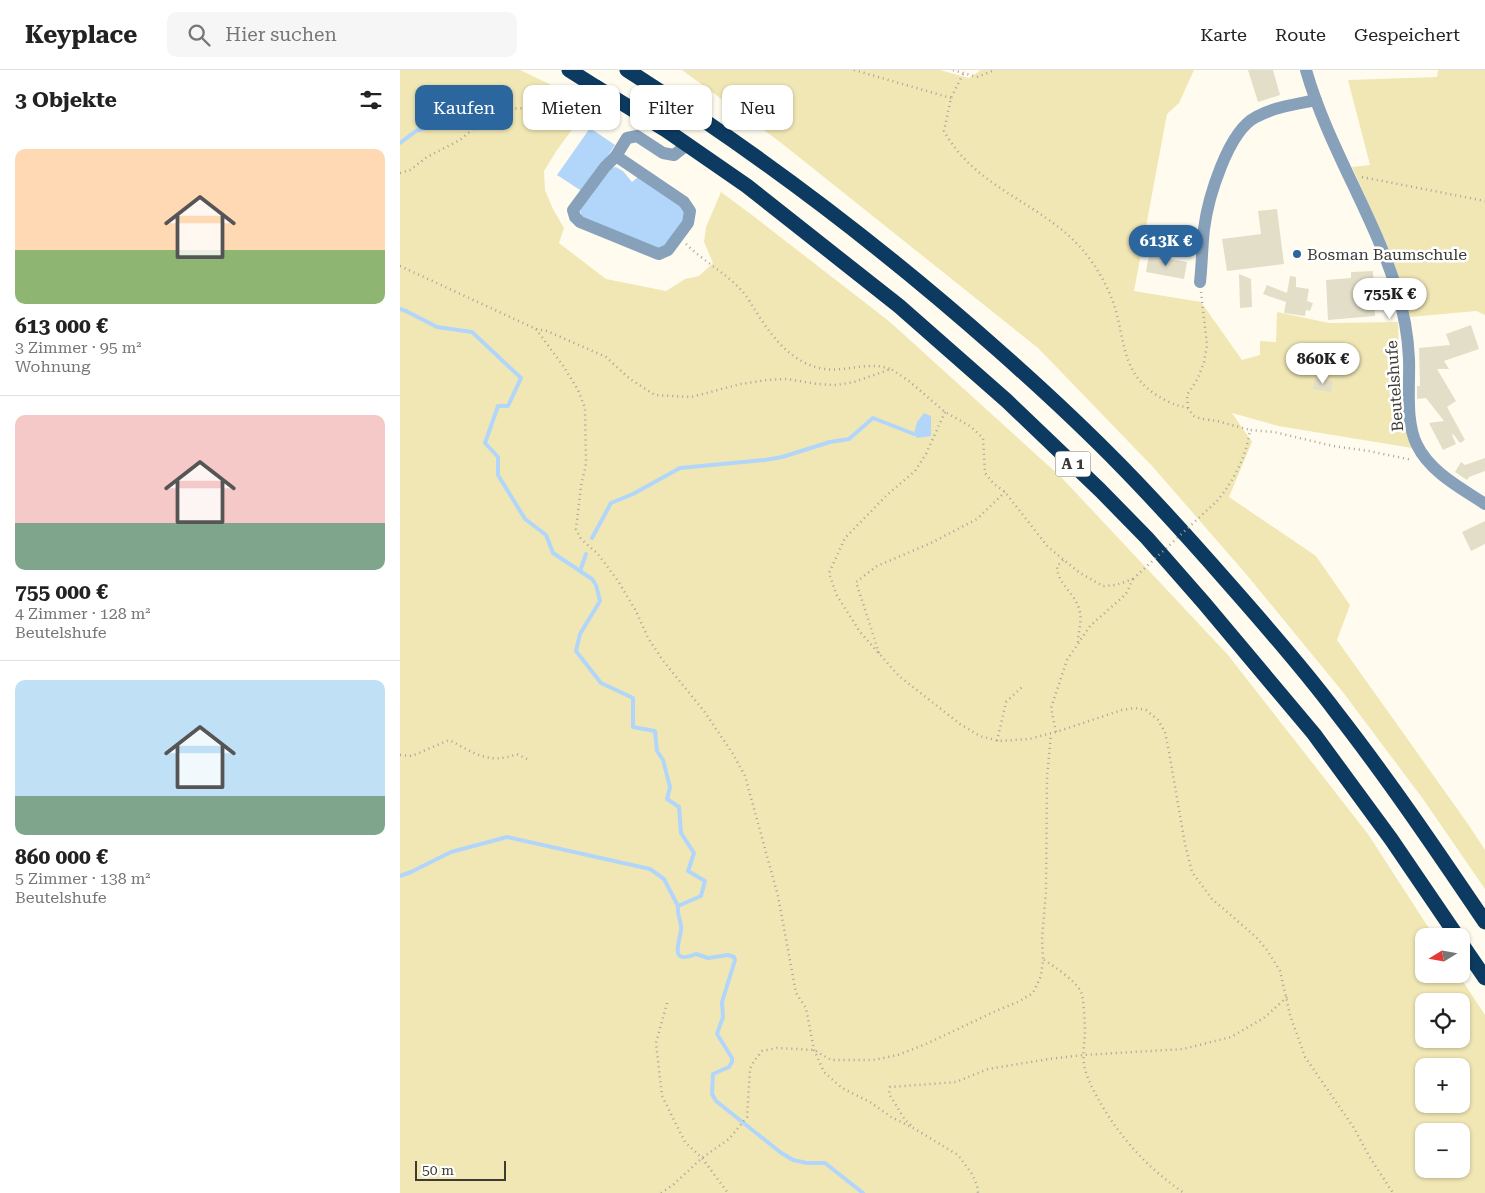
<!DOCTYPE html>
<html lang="de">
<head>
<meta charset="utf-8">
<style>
	:root { --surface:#fff; --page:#f6f6f6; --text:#222; --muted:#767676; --line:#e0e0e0; --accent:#2b679e }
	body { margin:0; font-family:"Roboto Serif",serif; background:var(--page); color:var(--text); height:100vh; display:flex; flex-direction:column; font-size:19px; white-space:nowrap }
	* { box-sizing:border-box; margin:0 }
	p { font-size:16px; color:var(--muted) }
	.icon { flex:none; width:28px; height:28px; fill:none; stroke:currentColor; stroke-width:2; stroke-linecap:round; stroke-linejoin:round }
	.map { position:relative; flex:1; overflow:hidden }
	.panel { display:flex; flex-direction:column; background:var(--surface); width:400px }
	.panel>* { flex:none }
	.banner { position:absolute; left:15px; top:15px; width:475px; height:45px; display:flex; gap:10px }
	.needle { width:32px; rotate:259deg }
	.tools { position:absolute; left:1015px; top:858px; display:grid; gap:10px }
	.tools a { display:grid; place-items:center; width:55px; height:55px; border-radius:10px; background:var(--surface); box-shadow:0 1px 4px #0004; font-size:25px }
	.scale { position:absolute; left:15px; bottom:12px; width:91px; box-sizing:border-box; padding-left:5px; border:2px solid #3d3b33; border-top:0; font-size:14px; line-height:18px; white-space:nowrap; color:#3d3b33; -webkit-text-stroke:4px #fff; paint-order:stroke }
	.price { position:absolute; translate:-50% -42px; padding:0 11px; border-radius:18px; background:#fff; color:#222; font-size:16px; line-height:32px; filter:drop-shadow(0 1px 2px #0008) }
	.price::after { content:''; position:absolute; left:50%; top:30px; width:15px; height:11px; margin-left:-8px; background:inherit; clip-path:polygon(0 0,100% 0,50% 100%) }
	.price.on { background:var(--accent); color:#fff }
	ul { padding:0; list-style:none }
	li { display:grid; align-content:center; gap:10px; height:265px; padding:0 15px }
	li+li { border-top:1px solid var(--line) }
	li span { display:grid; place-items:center; height:155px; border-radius:10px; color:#555 }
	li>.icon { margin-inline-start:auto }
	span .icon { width:90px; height:90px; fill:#fffc; stroke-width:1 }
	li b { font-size:21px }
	h2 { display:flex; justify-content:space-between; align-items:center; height:60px; padding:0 15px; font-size:21px }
	.tag { padding:0 18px; border-radius:10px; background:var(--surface); box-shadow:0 1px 4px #0004; font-size:18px; line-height:45px }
	.tag.on { background:var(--accent); color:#fff }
	header { display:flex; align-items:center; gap:30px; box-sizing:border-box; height:70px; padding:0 25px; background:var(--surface); border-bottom:1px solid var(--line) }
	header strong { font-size:24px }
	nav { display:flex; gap:28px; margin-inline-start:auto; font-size:18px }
	.search { width:350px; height:45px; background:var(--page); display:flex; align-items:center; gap:12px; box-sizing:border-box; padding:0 18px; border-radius:10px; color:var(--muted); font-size:19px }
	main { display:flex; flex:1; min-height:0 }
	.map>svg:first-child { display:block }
	.green { fill:#f1e7b5; fill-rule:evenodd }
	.water { fill:#b2d6fa }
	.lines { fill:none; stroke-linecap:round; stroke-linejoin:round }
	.stream { stroke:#b2d6fa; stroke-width:4 }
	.building { fill:#e2dec8 }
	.path { stroke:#a6a398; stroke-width:2.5; stroke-dasharray:1 4; stroke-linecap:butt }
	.minor { stroke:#88a1bb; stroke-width:12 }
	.highway { stroke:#0c3a61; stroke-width:15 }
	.path-bridge { stroke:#a6a398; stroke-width:2.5; stroke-dasharray:1 4; stroke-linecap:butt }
	.highway-bridge { stroke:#0c3a61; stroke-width:15 }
	.poi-dot { fill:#2b679e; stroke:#fff; stroke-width:2 }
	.labels { text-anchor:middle; stroke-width:5; stroke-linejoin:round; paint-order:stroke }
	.shield { fill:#fff; stroke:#777670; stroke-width:1 }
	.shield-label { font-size:15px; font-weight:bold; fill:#3d3b33 }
	.poi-label { font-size:16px; fill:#3d3b33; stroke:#fff; text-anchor:start }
	.street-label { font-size:16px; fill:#3d3b33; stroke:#fff }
</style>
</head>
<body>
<header>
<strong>Keyplace</strong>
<div class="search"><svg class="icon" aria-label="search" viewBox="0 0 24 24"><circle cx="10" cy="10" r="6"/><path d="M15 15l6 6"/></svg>Hier suchen</div>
<nav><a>Karte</a><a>Route</a><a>Gespeichert</a></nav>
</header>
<main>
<section class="panel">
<h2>3 Objekte<svg class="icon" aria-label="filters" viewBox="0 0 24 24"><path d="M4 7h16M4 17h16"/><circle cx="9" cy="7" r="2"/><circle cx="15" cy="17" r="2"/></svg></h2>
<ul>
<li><span style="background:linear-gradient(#ffd9b3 65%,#8fb573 0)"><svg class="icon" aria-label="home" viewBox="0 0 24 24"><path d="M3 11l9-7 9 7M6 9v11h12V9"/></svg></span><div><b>613 000 €</b><p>3 Zimmer · 95 m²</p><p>Wohnung</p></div></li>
<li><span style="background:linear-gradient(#f6c9c9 70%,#7fa58c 0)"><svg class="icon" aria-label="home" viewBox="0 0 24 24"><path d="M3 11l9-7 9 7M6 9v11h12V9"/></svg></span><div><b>755 000 €</b><p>4 Zimmer · 128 m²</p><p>Beutelshufe</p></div></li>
<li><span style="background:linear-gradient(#bfe0f5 75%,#7fa58c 0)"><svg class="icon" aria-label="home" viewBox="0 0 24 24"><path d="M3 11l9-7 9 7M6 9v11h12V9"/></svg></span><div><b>860 000 €</b><p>5 Zimmer · 138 m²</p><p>Beutelshufe</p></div></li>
</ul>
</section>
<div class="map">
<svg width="1085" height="1123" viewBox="0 0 1085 1123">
	<rect width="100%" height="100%" fill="#fffcef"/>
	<g class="green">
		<path d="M0,0H120L191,34L157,80L144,101L145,120L153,139L164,158L159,173L206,209L266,221L285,209L299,206L313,193L304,172L306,157L321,122L352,145L490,252L662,408L828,585L968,764L1034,866H1024V904H1058L1085,945V1123H0ZM1024,931H1061V969H1024ZM1024,996H1061V1034H1024ZM1024,1061H1061V1099H1024Z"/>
		<path d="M282,0H540L569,8L581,0H794L779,33L767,44L734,221L801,232L842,290L860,285V271L876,272L877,242L929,253L998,252C1000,294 997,337 1012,378L878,356L832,343L852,372L829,427L916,486L950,535L937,570L1068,754L1085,780V819L1023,729L942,621L846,504L753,397L638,278L380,72Z"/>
		<polygon points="1038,0 1085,0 1085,245 1076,241 1010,247 989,180 952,97 970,95 948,10 1037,7"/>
	</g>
	<g class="water">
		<polygon points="190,58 215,75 183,122 157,105"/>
		<polygon points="216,97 223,101 232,112 239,106 283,136 286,147 262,179 186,151 181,145 180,139 211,98"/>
		<polygon points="524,343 531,346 531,366 517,368 514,364 517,352"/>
	</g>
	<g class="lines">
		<g class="stream">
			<polyline points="0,73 16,61 62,45 82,23"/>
			<path d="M0,239L6,241L37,257L72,262L121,308L108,336H98L85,373L98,387V405L125,449L146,465L153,483L192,509L196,515L200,531L180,564L176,581L201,613L233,628V657L255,661L257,681L263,690L270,717L267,729L279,737L281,763L294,783L288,801L305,811L301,826L278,836C277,846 280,847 281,856C283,866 265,897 296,884L308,888L328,885L334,887L335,890L322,932L323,947L317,964L332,988V992L329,997L313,1004L312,1024L316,1031L380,1082L393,1090L407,1093H425L463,1123"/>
			<polyline points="192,468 211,433 233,424 280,398 365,390 382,387 430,372 449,369 473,348 514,364 519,363"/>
			<polyline points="180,501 186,484"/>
			<polyline points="0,806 11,802 51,782 107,767 250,799 264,809 278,836"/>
		</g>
	</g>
	<g class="building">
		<polygon points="848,0 873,0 880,25 858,32"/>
		<polygon points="877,139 884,194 827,201 822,169 861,164 858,141"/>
		<polygon points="749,185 787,192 784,209 746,202"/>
		<polygon points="973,201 975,246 928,250 926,210 951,208 951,202"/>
		<polygon points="839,204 851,209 852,237 840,238"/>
		<polygon points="890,206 896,207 896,217 909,219 907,231 913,233 910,241 906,240 905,246 884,243 886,232 863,224 867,215 887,223"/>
		<polygon points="1071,255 1079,279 1044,291 1049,299 1037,299 1056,331 1047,337 1065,370 1060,373 1053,364 1052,365 1056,374 1043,380 1029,353 1044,351 1026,328 1017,329 1017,316 1020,316 1019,278 1050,275 1046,264"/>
		<polygon points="915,308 933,311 931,322 913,319"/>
		<polygon points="1085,388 1085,401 1069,407 1067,410 1055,402 1061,392 1065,395"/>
		<polygon points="1085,451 1085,474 1071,481 1062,462"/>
	</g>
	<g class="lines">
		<g class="path">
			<polyline points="454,0 551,28"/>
			<polyline points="553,0 577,7 595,0"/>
			<path d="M563,4L551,28L544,61C575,118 640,132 681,178C697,196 711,221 717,245C723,268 724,293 741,312C750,322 763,330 776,335C779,336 783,336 787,338C790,339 791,344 794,346C800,349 810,350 817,351C828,354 839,357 850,360"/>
			<polyline points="0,103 10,100 27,87 60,70 93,42 106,39 127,38 149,31 163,20 166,14"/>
			<polyline points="962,107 1085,131"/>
			<path d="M286,174C303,191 326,203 342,221C347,226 351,234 355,240C371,265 388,290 419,298C445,304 465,290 491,299"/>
			<polyline points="0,196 136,259 147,261 206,287 230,309 255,325 291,327 341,314 367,310 387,309 418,314 436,315 454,312 491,299 509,311 545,342 570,356 583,368 585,403 594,414 605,422 648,477 680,503 703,516 716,515 733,509"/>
			<polyline points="136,259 164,297 178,320 185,338 186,394 181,416 176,459 181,469 197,483 218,511 236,541 248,568 264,592 304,641 333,684 345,706 378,826 396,923 406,938 414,980 424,1002 442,1018 470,1032 491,1047 515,1059 558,1085 572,1104 577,1115 578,1123"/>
			<polyline points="788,338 787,325 798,308 804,292 807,275 801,222"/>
			<polyline points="545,342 526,384 515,401 487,425 445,468 429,503 436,524 460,562 499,606 560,654 580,666 599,671 629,669 656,662 722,640 735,638 746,640 758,650 765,662 769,682 785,774 792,802 812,829 856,867 867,880 880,901 890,945 905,987 954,1058 969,1086 993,1123"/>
			<path d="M817,431C834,410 846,388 850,360L874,362L933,376L969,381L1012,390"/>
			<path d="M663,490L657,496C657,515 678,525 680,543C682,552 678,563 678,572"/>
			<polyline points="479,583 456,512 477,496 531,473 577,449 605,422"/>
			<polyline points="656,662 651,638 667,590 690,556 726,524 733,509"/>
			<polyline points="597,671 606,632 622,617"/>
			<path d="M0,685L12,686L49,670C75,683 88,695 117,684L129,690"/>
			<path d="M644,890C654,896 676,911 681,922C684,929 685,956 685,964C684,976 682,987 685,999C688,1011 695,1023 701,1034C722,1070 749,1099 784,1123"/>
			<polyline points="267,933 256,973 262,1026 285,1072 302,1088 328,1123"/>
			<polyline points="511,1055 505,1050 489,1024 490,1017 556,1012 588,999 649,989 683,985 783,979 831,967 864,948 887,927"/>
			<polyline points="261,1123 273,1115 302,1088 329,1069 347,1047 350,999 354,991 362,981 377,978 414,980 431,990 473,990 498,985 526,974 598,940 618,932 633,923 641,906 643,889 642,869 646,821 647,707 651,664"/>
		</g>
		<g class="minor">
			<path d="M906,0C928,77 974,145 997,221C1004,243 1008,266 1009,289C1010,315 1005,351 1017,375C1030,402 1061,418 1085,434"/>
			<polygon points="216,86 284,132 290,141 288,153 268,180 259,184 256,183 180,152 175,147 173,140 205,97"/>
			<polyline points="216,86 227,68 237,66 263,83 274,85 288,74"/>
			<path d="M800,212C802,195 802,176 804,159C808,128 828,61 856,47C874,37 896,34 916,30"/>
		</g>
		<g class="highway">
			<path d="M227,0C358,83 482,177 598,280C641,318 683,357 723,398C760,436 795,475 830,515C867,557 903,598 936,642C989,710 1037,781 1085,852"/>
			<polyline points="196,17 266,60 347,116 499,236 607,331 700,420 747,468 804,533 914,664 991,769 1057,866"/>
			<polyline points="1061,873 1085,908"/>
		</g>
		<polyline class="path-bridge" points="733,509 817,431"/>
		<polyline class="highway-bridge" points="169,0 196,17"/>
	</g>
	<circle class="poi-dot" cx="897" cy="184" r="5"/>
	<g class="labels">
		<rect class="shield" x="655.5" y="381.5" width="35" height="25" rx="4"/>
		<g class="shield-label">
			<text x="673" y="399">A 1</text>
		</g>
		<g class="poi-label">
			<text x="907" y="190">Bosman Baumschule</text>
		</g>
		<g class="street-label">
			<text transform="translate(994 316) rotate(-94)" y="6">Beutelshufe</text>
		</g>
	</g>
</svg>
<div class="tools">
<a><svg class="needle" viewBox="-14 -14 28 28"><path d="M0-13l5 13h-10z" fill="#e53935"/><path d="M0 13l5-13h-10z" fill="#767676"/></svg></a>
<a><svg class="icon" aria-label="locate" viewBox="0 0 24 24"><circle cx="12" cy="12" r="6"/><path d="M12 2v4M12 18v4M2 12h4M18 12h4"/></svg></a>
<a>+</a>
<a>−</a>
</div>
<div class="scale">50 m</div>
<b class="price on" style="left:766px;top:197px">613K €</b>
<b class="price" style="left:990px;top:250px">755K €</b>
<b class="price" style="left:923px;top:315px">860K €</b>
<div class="banner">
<a class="tag on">Kaufen</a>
<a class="tag">Mieten</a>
<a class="tag">Filter</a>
<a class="tag">Neu</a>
</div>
</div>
</main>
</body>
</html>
